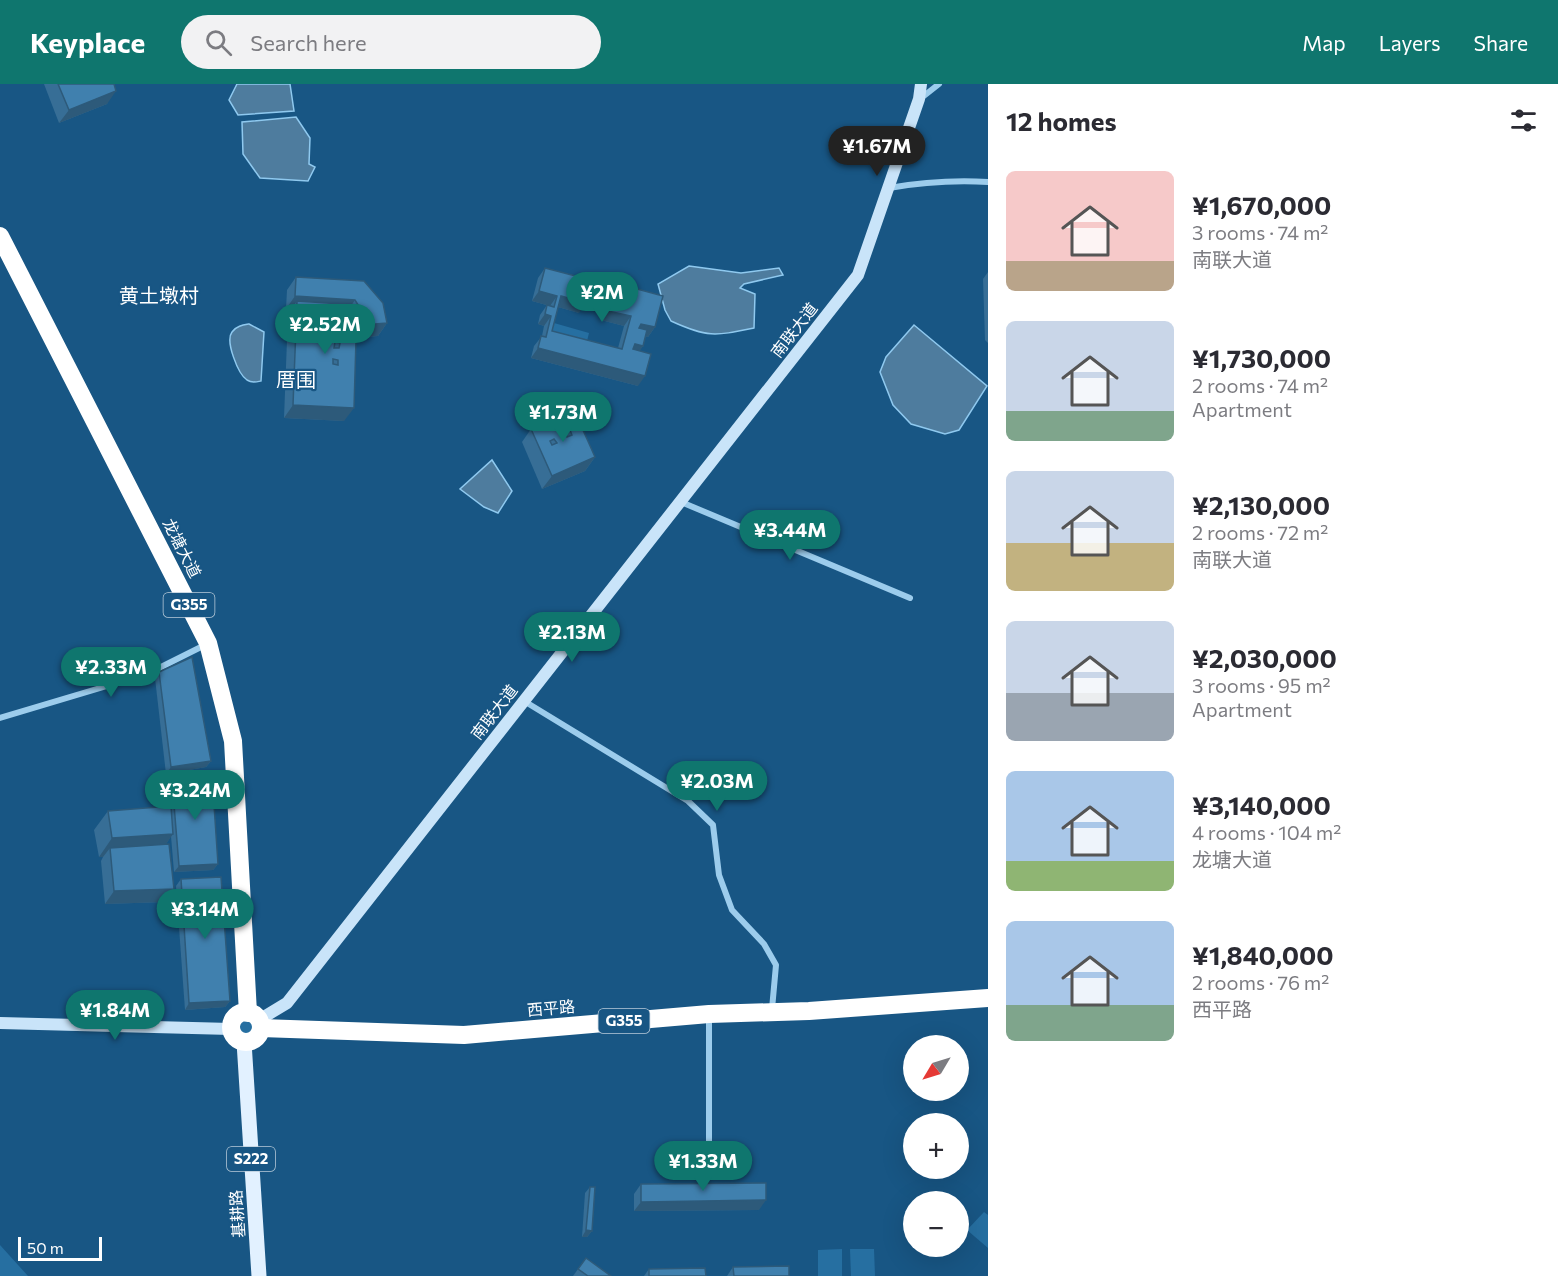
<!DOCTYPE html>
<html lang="en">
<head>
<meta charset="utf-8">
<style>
	:root { --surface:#fff; --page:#f2f2f3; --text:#2b2b33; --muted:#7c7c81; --accent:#0f766e }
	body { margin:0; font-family:Commissioner,"Noto Sans SC",sans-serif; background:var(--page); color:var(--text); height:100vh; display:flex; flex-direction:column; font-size:22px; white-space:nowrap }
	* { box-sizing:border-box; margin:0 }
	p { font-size:20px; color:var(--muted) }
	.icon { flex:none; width:33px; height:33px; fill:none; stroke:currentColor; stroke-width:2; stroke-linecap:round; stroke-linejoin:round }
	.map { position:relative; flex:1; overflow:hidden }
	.drawer { display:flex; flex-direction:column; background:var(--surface); width:570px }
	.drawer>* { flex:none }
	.needle { width:39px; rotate:232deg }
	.fabs { position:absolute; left:903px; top:951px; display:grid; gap:12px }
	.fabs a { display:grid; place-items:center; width:66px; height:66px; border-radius:50%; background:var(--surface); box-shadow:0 6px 24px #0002; font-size:30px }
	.scale { position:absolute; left:18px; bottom:15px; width:84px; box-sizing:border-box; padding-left:6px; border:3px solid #fff; border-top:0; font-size:16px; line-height:21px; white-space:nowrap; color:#fff; -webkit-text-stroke:4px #185684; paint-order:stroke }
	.price { position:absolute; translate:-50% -51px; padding:0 14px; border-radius:21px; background:var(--accent); color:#fff; font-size:20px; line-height:39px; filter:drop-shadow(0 2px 3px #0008) }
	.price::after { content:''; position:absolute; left:50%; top:36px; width:18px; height:14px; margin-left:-9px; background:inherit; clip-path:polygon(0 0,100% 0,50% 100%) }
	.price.selected { background:#222; color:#fff }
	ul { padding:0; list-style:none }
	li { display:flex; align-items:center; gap:18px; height:150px; padding:0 18px }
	li span { display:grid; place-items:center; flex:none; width:168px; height:120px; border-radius:9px; color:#555 }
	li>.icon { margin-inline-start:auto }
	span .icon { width:72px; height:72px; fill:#fffc; stroke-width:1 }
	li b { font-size:26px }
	h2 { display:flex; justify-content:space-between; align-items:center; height:72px; padding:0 18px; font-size:26px }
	header { display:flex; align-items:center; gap:36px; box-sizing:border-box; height:84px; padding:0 30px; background:var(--accent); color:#fff }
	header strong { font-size:28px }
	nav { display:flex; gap:33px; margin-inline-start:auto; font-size:21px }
	.search { width:420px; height:54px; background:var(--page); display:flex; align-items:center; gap:15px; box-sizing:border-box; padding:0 21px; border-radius:33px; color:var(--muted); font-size:22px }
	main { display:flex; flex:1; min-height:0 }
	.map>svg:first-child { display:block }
	.green { fill:#266fa1 }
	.water { fill:#4e7c9e; stroke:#8fc9ef; stroke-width:1.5 }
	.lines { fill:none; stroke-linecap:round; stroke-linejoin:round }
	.street { stroke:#9cccec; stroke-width:6 }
	.secondary { stroke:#c9e4f9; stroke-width:12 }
	.primary { stroke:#e2f1ff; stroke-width:15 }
	.highway { stroke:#fff; stroke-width:18 }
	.wall { fill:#376e96 }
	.shaded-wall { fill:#2d5a7a }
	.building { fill:#4080ae; stroke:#2d5a7a; stroke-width:1.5; fill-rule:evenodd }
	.labels { text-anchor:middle; stroke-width:4.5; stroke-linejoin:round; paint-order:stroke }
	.shield { fill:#185684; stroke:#baccda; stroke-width:1.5 }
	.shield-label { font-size:15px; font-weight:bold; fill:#fff }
	.street-label { font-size:16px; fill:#fff; stroke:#185684 }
	.quarter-label { font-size:20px; fill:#fff; stroke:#185684 }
</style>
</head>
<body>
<header>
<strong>Keyplace</strong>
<div class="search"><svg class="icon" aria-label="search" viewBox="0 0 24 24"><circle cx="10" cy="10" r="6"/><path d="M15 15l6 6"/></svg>Search here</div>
<nav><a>Map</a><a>Layers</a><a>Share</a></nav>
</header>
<main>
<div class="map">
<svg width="988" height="1192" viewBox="0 0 988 1192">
	<rect width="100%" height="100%" fill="#185684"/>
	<g class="green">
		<polygon points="554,239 589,249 585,265 550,255"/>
		<circle cx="245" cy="944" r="11"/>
		<polygon points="984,1128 988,1131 988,1164 967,1146"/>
		<polygon points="0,1161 28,1192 0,1192"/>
		<polygon points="842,1165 842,1192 818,1192 818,1166"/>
		<polygon points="850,1165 874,1165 875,1192 851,1192"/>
	</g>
	<g class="water">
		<polygon points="237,0 290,0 294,27 238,31 229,16"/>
		<polygon points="296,33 310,54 309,80 315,83 308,97 260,94 243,70 242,38"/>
		<path d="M689,182L741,189L779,184L783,191L744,200L740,204L755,210L754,244C715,252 708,254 671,237L665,226L658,200Z"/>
		<path d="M249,240L264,248L261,297C256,298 252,299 247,296C238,290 225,257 232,248C236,242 243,241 249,240Z"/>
		<polygon points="914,241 987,302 959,346 945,350 911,340 893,321 880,288 886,273"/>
		<polygon points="492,376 512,407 498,429 484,423 460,405"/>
	</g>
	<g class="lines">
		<g class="street">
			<polyline points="920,15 939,0"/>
			<path d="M889,104C923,98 954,96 988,98"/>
			<polyline points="681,418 910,514"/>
			<polyline points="524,617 688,717 713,741 719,791 732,826 764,860 776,881 772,925"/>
			<polyline points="0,634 147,590 205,561"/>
			<polyline points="709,934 709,1067"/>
		</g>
		<g class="secondary">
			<polyline points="259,936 287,919 858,191 919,15 921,0"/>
			<polyline points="0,939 231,945"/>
		</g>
		<polyline class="primary" points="244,958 259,1192"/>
		<g class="highway">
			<polyline points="0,152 208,559 233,657 248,929"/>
			<circle cx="246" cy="943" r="15"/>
			<polyline points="261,944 464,951 709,930 809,927 988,914"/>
		</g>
	</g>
	<g class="wall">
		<polygon points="44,0 114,0 107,20 59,39"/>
		<polygon points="545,184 579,229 558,223 552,247 618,264 624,242 601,236 608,209 615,199 655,243 648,253 645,252 643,262 639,267 638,302 531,274 534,262 542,252 544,242 538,240 540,231 547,221 550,222 532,217 538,194"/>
		<polygon points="988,188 988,259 985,256 983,195"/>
		<polygon points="296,193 364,197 387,239 378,252 356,254 344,337 284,334 288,230 291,225 286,225 287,206"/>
		<polygon points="574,326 595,373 585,387 542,405 522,358 531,345"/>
		<polygon points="159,588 211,677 206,683 166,690 155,594"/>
		<polygon points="172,696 218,780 213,786 174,788 171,752 166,760 174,805 165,818 105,820 101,777 103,773 99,773 94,746 108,727 169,723 167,703"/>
		<polygon points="181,795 230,917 225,923 185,926 176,802"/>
		<polygon points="641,1100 759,1126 634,1127 634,1110"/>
		<polygon points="590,1103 592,1147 587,1153 582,1153 585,1109"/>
		<polygon points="586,1174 611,1192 573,1192"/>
		<polygon points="733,1183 789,1192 727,1192"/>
		<polygon points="649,1185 706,1192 644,1192"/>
	</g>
	<g class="shaded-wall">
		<polygon points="116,7 107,20 59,39 69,26"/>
		<polygon points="539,207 557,212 550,222 532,217"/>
		<polygon points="295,212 355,216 346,229 297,217 291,225 286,225"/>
		<polygon points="561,212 586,219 579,229 554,222"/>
		<polygon points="608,227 631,232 624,242 601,236"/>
		<polygon points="545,230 551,232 544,242 538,240"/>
		<polygon points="387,239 378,252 354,254 363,241"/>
		<polygon points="641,240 655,243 648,253 634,249"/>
		<polygon points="635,260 643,262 636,272 628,270"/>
		<polygon points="538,264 645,292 638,302 531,274"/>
		<polygon points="293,321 354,324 344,337 284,334"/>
		<polygon points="595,373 585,387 542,405 552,392"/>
		<polygon points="211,677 206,683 166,690 171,683"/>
		<polygon points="173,750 160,769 110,764 103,773 99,773 112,754"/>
		<polygon points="218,780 213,786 174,788 179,782"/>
		<polygon points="174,805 165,818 105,820 114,807"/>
		<polygon points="230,917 225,923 185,926 189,919"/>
		<polygon points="766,1116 759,1126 634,1127 641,1118"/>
		<polygon points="586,1146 592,1147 587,1153 582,1153"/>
	</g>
	<g class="building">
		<polygon points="58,0 114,0 116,7 69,26"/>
		<polygon points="545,184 591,196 586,219 561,212 552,247 622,265 631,232 608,227 615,199 663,212 655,243 641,240 639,244 647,246 643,262 635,260 633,265 651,270 645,292 538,264 541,252 546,253 551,232 545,230 547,221 554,223 557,212 539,207"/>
		<polygon points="296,193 364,197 383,219 387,239 363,241 360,224 355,216 295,212"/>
		<path d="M297,217L357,221L354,324L293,321ZM335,241L340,242V247L335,246ZM335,258L340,259L339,264H334ZM333,275L338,276V281L333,280Z"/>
		<path d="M574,326L595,373L552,392L531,345ZM570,346L572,351L567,353L565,348ZM554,355L557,359L552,361L550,357Z"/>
		<polygon points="192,573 211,677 171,683 159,588"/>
		<polygon points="212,691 218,780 179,782 172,696"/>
		<polygon points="171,722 173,750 112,754 108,727"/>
		<polygon points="169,760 174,805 114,807 110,764"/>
		<polygon points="221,793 230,917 189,919 181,795"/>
		<polygon points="766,1099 766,1116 641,1118 641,1100"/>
		<polygon points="590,1103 595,1103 592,1147 586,1146"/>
		<polygon points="586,1174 611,1192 588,1192 578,1185"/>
		<polygon points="789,1182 789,1192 734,1192 733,1183"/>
		<polygon points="705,1184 706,1192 649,1192 649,1185"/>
	</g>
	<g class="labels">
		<g class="shield">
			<rect x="163.5" y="509" width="51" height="24" rx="4.5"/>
			<rect x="598.5" y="925" width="51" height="24" rx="4.5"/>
			<rect x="227" y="1063" width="48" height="24" rx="4.5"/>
		</g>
		<g class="shield-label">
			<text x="189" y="526">G355</text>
			<text x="624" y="942">G355</text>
			<text x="251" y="1080">S222</text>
		</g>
		<g class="street-label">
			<text transform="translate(794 246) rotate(-52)" y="6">南联大道</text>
			<text transform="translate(182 464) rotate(63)" y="6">龙塘大道</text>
			<text transform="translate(494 628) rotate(-52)" y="6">南联大道</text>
			<text transform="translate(551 924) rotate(-5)" y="6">西平路</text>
			<text transform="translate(237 1130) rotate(-94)" y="6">基耕路</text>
		</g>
		<g class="quarter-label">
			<text x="159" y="219">黄土墩村</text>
			<text x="296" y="303">厝围</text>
		</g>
	</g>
</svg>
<div class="fabs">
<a><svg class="needle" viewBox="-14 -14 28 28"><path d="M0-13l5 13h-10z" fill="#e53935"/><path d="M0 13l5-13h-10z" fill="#7c7c81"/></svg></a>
<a>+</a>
<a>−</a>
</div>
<div class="scale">50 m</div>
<b class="price selected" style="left:877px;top:93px">¥1.67M</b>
<b class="price" style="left:602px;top:239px">¥2M</b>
<b class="price" style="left:325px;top:271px">¥2.52M</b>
<b class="price" style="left:563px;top:359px">¥1.73M</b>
<b class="price" style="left:790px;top:477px">¥3.44M</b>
<b class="price" style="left:572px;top:579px">¥2.13M</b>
<b class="price" style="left:111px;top:614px">¥2.33M</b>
<b class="price" style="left:717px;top:728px">¥2.03M</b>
<b class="price" style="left:195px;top:737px">¥3.24M</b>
<b class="price" style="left:205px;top:856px">¥3.14M</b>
<b class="price" style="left:115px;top:957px">¥1.84M</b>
<b class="price" style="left:703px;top:1108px">¥1.33M</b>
</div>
<section class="drawer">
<h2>12 homes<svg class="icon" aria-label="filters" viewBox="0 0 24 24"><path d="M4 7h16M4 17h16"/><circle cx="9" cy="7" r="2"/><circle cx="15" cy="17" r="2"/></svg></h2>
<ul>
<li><span style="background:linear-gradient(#f6c9c9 75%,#b9a48a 0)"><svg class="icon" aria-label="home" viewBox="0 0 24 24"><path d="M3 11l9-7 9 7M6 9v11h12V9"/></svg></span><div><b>¥1,670,000</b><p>3 rooms · 74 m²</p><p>南联大道</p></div></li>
<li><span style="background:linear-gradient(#c9d6e8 75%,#7fa58c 0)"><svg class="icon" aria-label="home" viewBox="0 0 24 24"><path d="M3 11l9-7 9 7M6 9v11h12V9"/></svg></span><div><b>¥1,730,000</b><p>2 rooms · 74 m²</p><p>Apartment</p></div></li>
<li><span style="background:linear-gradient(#c9d6e8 60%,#c2b280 0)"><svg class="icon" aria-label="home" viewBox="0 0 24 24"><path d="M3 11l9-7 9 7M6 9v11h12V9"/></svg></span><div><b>¥2,130,000</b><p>2 rooms · 72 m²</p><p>南联大道</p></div></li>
<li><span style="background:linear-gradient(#c9d6e8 60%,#9aa5b1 0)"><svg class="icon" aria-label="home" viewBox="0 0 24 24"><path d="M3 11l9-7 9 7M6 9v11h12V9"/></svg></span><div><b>¥2,030,000</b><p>3 rooms · 95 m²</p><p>Apartment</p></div></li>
<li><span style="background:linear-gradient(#a9c7e8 75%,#8fb573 0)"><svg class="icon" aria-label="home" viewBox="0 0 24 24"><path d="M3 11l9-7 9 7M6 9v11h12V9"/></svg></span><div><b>¥3,140,000</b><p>4 rooms · 104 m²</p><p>龙塘大道</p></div></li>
<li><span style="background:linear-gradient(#a9c7e8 70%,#7fa58c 0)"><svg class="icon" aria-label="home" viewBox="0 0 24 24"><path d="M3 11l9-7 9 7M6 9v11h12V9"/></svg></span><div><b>¥1,840,000</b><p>2 rooms · 76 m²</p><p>西平路</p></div></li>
</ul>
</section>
</main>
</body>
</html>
